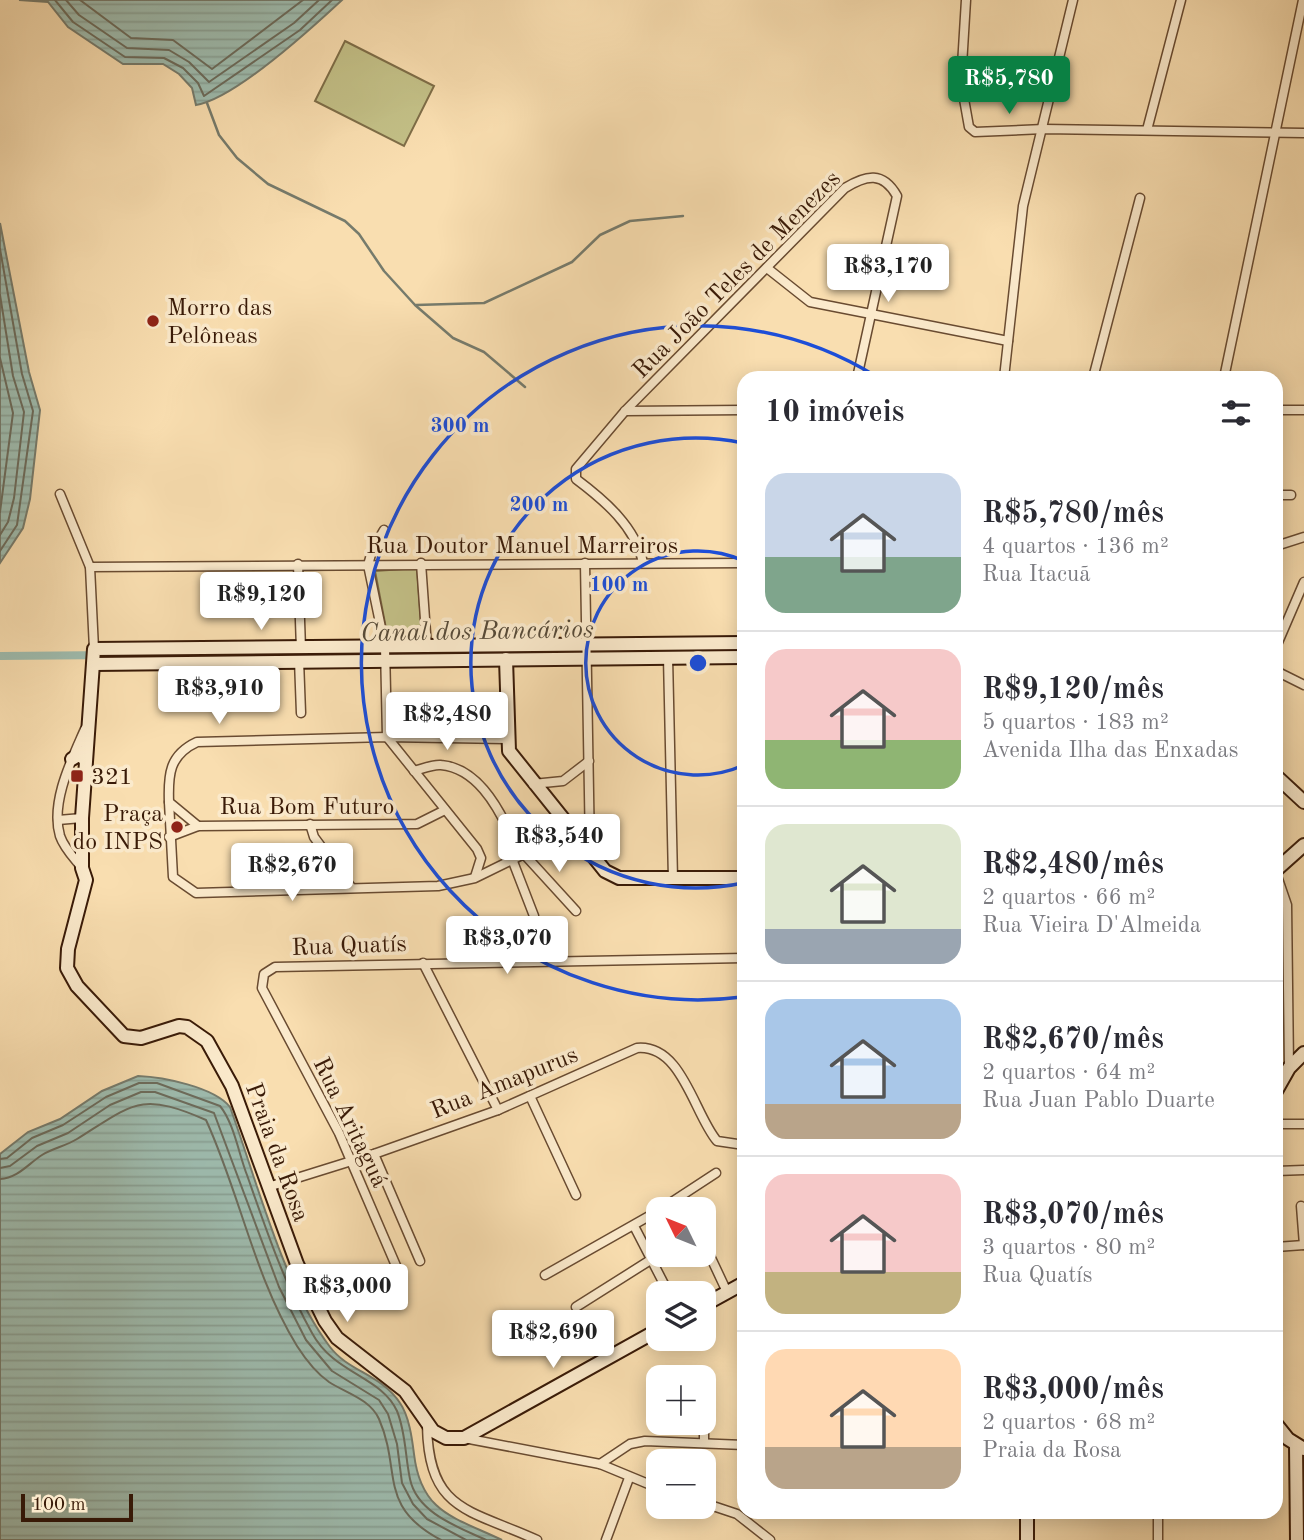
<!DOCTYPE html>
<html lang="pt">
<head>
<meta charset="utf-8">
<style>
	:root { --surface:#fff; --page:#f7f7f7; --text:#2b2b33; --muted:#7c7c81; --line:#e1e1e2; --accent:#0b8043 }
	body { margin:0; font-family:"Old Standard TT",serif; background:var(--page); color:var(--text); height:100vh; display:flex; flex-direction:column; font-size:26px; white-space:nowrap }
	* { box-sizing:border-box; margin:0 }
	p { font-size:23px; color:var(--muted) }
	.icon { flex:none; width:38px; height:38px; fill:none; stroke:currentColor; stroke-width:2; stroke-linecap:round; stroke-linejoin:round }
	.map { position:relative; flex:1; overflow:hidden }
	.panel { position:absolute; left:737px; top:371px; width:546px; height:1148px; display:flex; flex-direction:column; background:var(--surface); border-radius:21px; box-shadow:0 4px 18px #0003 }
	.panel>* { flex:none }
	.needle { width:46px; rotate:313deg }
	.fabs { position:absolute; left:646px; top:1197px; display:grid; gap:14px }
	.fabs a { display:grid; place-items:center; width:70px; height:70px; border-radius:14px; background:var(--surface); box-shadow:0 4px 18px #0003; font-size:35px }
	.scale { position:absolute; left:21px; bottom:18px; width:112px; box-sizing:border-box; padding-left:7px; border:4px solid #391a07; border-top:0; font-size:19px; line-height:24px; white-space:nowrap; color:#391a07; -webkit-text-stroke:5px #fbeacc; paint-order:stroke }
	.price { position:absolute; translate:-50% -60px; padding:0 16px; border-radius:7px; background:#fff; color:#222; font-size:23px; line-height:46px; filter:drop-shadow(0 2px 4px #0008) }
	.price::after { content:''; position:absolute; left:50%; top:42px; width:21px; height:16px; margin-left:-10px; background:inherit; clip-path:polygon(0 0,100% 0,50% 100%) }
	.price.active { background:var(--accent); color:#fff }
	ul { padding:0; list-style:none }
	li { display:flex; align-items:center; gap:21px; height:175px; padding:0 28px }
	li+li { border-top:2px solid var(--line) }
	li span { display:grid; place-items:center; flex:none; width:196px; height:140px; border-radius:21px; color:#555 }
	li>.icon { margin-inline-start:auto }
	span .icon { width:84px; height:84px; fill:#fffc; stroke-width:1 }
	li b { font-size:30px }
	h2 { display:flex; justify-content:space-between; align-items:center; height:84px; padding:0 28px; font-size:30px }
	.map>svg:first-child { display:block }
	.green { fill:#c3c087; stroke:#7e6d47; stroke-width:2 }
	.water { fill:url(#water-rules); stroke:#767b6c; stroke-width:2 }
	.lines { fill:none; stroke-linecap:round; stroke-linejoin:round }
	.shore { stroke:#6c6b5b; stroke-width:2 }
	.stream { stroke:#767b6c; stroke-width:2.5 }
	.canal { stroke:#9ebcaf; stroke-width:8 }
	.street-casing { stroke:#694b31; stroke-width:11 }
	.secondary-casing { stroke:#391a07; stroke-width:16 }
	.street { stroke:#fbeacc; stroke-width:8 }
	.secondary { stroke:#fbeacc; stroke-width:12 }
	.ring { fill:none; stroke:#1d4ed8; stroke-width:3.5 }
	.poi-dot { fill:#8f2418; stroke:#fbeacc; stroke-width:2.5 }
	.labels { text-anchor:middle; stroke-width:7; stroke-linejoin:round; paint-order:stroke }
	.street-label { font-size:24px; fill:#391a07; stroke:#fbeacc }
	.poi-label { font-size:24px; fill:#391a07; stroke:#fbeacc; text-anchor:start }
	.water-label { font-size:26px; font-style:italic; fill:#574b39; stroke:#fbeacc }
	.centre { fill:#1d4ed8; stroke:#fbeacc; stroke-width:3.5 }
	.ring-label { font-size:21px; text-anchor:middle; font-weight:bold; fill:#1d4ed8; stroke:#fbeacc; stroke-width:7; stroke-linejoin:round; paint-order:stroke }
</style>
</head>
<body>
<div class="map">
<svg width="1304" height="1540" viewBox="0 0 1304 1540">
	<defs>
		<pattern id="water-rules" width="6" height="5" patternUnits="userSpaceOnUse" patternTransform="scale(1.75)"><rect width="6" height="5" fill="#9ebcaf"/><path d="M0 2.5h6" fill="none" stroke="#89a195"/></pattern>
	</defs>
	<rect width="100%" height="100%" fill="#f9deb0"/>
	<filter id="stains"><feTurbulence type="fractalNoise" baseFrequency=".00286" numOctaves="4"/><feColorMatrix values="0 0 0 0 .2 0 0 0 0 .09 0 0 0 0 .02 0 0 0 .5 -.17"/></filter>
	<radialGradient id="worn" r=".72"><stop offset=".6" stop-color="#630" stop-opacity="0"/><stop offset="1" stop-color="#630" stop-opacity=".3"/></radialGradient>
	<g class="green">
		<polygon points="345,41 434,86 404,146 315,101"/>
		<polygon points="417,568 422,636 388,639 375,571"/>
	</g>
	<g class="water">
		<path d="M19,0H342C313,27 234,99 196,105L192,88L179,74L163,64H123L68,27L48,2Z"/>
		<polygon points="0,223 29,372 40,410 30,499 23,528 0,563"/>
		<path d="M138,1076C163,1077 214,1087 230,1107C257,1181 283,1285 330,1347C349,1372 381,1374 400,1403C409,1416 412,1438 414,1454C421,1513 454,1517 502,1540H0V1154L28,1132L60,1119L102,1091Z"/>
	</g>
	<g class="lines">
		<g class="shore">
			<polyline points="55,0 73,22 125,57 164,58 183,68 198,83 204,96 300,30 332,0"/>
			<polyline points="66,0 79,15 127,48 169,50 189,62 209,82 294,23 319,0"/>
			<polyline points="80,0 131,38 173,40 212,69 303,0"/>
			<polyline points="0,249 22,374 33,411 17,525 0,551"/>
			<polyline points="0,295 13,376 24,412 14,498 8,522 0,535"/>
			<polyline points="0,358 13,413 0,512"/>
			<path d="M0,1159L7,1158L32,1138L63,1125L106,1097L139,1083H157L220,1106C234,1123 239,1155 247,1175C266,1229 284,1283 312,1333C334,1374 381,1376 397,1411C406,1433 405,1456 410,1479C417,1513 458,1527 486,1540"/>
			<polyline points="0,1168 10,1166 37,1146 68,1133 110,1105 141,1092 155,1092 214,1113 279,1287 306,1340 332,1371 379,1400 388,1414 397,1444 402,1483 413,1504 427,1519 466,1540"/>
			<path d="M0,1179C18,1178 28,1164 42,1155C53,1148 66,1146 77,1139C133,1104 140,1091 206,1120C240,1194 254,1276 297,1346C306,1360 316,1373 329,1382C346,1393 370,1399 379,1419C402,1472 377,1506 441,1540"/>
		</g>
		<g class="stream">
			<polyline points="207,103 219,135 237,158 268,184 345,221 359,234 384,271 415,305 453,338 484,352 525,387"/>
			<polyline points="416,305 484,303 572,262 600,235 630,221 683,216"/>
		</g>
		<polyline class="canal" points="0,656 552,651"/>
		<g class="street-casing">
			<g id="street">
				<polyline points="966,0 961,82 969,127 975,132 1044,129 1304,133"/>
				<polyline points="1147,130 1181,0"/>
				<polyline points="767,268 810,302 1008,341"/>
				<polyline points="1004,378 1023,206 1073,0"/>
				<polyline points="1093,378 1140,198"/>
				<polyline points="1224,378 1303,0"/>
				<polyline points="1276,410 1304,410"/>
				<polyline points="625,411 744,410"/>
				<polyline points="60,494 90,567 94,649"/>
				<polyline points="1276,495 1291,495"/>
				<polyline points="384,530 372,551 368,565 385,647 387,737 477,849 481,858 475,877"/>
				<polyline points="1276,546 1304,537"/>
				<polyline points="421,563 427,647"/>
				<polyline points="585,563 590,851"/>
				<path d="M643,563C636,527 604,500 576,479V469L625,411L845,188C866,175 883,171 897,196L857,378"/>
				<polyline points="298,564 301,649"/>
				<polyline points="90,567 744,563"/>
				<polyline points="1276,647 1304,582"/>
				<polyline points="668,657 673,879"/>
				<polyline points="299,660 301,713"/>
				<polyline points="1276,671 1304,685"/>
				<path d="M414,771C422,769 433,764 441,765C476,768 497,805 510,833"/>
				<polyline points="533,784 563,781 589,761"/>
				<polyline points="169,802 173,877 196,893 438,886 475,878 524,854 576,911"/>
				<polyline points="58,820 82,818"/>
				<polyline points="310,824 314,837 351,887"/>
				<path d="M198,826L169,802C168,775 169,755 197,742L387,737L507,739"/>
				<polyline points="169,837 198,826 417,824 445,810"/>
				<polyline points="512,859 534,916"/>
				<path d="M82,868C74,858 64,848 60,836C50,802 72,759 85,729"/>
				<polyline points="1276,873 1287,905 1289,1067"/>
				<polyline points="423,963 498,1110"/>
				<polyline points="530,1096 576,1195"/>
				<polyline points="1276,1124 1304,1124"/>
				<polyline points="374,1154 420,1261"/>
				<polyline points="1276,1171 1304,1170"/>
				<path d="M268,1187L374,1154L498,1110L637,1048C682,1044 694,1114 717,1141L744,1145"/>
				<polyline points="681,1197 687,1209"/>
				<polyline points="1301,1206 1304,1245"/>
				<polyline points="661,1209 716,1173"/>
				<polyline points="634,1226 664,1284"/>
				<polyline points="704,1243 727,1292"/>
				<polyline points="1276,1247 1304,1245"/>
				<polyline points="400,1275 339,1133 262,988 264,974 275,967 744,958"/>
				<polyline points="545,1275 658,1211"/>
				<polyline points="576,1307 652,1259"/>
				<polyline points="704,1423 704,1443"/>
				<path d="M427,1426C429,1512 469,1509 537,1540"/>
				<polyline points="464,1438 600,1464 658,1488"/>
				<polyline points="600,1464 630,1444 645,1441 744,1445"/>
				<polyline points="704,1503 737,1514 770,1540"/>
				<polyline points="1158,1512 1158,1540"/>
				<polyline points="606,1540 629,1478"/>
			</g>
		</g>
		<g class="secondary-casing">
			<g id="secondary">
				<polyline points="506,659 509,751 605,871 619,878 744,878"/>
				<polyline points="94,664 744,657"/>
				<polyline points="72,759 80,754 85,760"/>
				<polyline points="1276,776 1304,802"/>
				<polyline points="1276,870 1304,845"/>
				<polyline points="1276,1091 1289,1068 1304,1053"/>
				<polyline points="704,1305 744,1283"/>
				<polyline points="658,1330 464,1438 446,1438 433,1431 405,1391 337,1338 325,1321 297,1264 232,1086 207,1041 187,1027 179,1026 141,1038 124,1036 77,986 67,968 68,949 86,880 82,868 82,818 94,649 744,643"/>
				<polyline points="1276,1424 1288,1439 1304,1449"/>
				<polyline points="1296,1445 1297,1540"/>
				<polyline points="1027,1512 1027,1540"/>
			</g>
		</g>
		<use href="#street" class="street"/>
		<use href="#secondary" class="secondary"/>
	</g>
	<g class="ring">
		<path d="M744 765A112 112 0 1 1 744 561"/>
		<path d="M743 883A225 225 0 1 1 743 443"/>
		<path d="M742 997A337 337 0 1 1 877 377"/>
	</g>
	<g class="poi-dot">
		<circle cx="153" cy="321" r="7"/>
		<rect x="70" y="769" width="14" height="14" rx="3.5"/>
		<circle cx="177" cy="827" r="7"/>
	</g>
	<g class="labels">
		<g class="street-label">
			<text transform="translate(736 274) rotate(-45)" y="8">Rua João Teles de Menezes</text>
			<text x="522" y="553">Rua Doutor Manuel Marreiros</text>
			<text x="307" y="814">Rua Bom Futuro</text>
			<text transform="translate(349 945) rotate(-2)" y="8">Rua Quatís</text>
			<text transform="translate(504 1082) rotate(-22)" y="8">Rua Amapurus</text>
			<text transform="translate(351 1122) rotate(64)" y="8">Rua Aritaguá</text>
			<text transform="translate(278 1152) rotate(70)" y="8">Praia da Rosa</text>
		</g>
		<g class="poi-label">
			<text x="167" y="315">Morro das<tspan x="167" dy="28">Pelôneas</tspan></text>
			<text x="91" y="784">321</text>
			<text x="163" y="821" text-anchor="end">Praça<tspan x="163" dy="28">do INPS</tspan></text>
		</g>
		<g class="water-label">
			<text transform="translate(477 630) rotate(-1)" y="9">Canal dos Bancários</text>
		</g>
	</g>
	<circle cx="698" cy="663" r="10" class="centre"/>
	<g class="ring-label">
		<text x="460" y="432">300 m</text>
		<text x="539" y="511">200 m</text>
		<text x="619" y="591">100 m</text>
	</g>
	<rect width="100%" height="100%" filter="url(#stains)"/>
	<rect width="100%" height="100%" fill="url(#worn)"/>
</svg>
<div class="fabs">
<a><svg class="needle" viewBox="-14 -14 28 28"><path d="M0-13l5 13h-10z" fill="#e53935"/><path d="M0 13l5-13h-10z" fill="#7c7c81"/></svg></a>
<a><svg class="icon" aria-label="layers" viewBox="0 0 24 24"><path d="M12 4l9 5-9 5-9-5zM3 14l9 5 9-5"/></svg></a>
<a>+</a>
<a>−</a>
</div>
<div class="scale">100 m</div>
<b class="price active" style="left:1009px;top:116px">R$5,780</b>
<b class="price" style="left:888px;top:304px">R$3,170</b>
<b class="price" style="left:261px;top:632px">R$9,120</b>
<b class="price" style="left:219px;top:726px">R$3,910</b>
<b class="price" style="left:447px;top:752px">R$2,480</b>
<b class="price" style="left:559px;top:874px">R$3,540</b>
<b class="price" style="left:292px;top:903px">R$2,670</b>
<b class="price" style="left:507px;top:976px">R$3,070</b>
<b class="price" style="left:347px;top:1324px">R$3,000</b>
<b class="price" style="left:553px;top:1370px">R$2,690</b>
<section class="panel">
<h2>10 imóveis<svg class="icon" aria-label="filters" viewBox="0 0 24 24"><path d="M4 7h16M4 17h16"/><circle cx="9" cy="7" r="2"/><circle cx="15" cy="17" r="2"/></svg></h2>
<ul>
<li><span style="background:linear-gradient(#c9d6e8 60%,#7fa58c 0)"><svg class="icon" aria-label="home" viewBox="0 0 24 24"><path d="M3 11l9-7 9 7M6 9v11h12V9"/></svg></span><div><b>R$5,780/mês</b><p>4 quartos · 136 m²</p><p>Rua Itacuã</p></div></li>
<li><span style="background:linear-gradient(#f6c9c9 65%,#8fb573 0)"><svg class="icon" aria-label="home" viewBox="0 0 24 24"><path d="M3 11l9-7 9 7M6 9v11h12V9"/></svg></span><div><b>R$9,120/mês</b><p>5 quartos · 183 m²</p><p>Avenida Ilha das Enxadas</p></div></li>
<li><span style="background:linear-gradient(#dfe7d0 75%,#9aa5b1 0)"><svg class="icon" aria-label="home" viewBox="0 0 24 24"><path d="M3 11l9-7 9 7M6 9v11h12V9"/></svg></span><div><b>R$2,480/mês</b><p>2 quartos · 66 m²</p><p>Rua Vieira D'Almeida</p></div></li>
<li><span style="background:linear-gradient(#a9c7e8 75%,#b9a48a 0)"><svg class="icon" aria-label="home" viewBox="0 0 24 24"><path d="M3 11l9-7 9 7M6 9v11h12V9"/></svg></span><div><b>R$2,670/mês</b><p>2 quartos · 64 m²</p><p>Rua Juan Pablo Duarte</p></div></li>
<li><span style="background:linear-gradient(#f6c9c9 70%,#c2b280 0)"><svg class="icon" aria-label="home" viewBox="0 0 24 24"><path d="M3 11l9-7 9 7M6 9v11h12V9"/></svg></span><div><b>R$3,070/mês</b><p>3 quartos · 80 m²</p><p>Rua Quatís</p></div></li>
<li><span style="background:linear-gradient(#ffd9b3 70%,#b9a48a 0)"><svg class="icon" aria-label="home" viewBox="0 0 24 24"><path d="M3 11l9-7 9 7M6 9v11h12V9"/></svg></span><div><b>R$3,000/mês</b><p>2 quartos · 68 m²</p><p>Praia da Rosa</p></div></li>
</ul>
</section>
</div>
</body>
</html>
